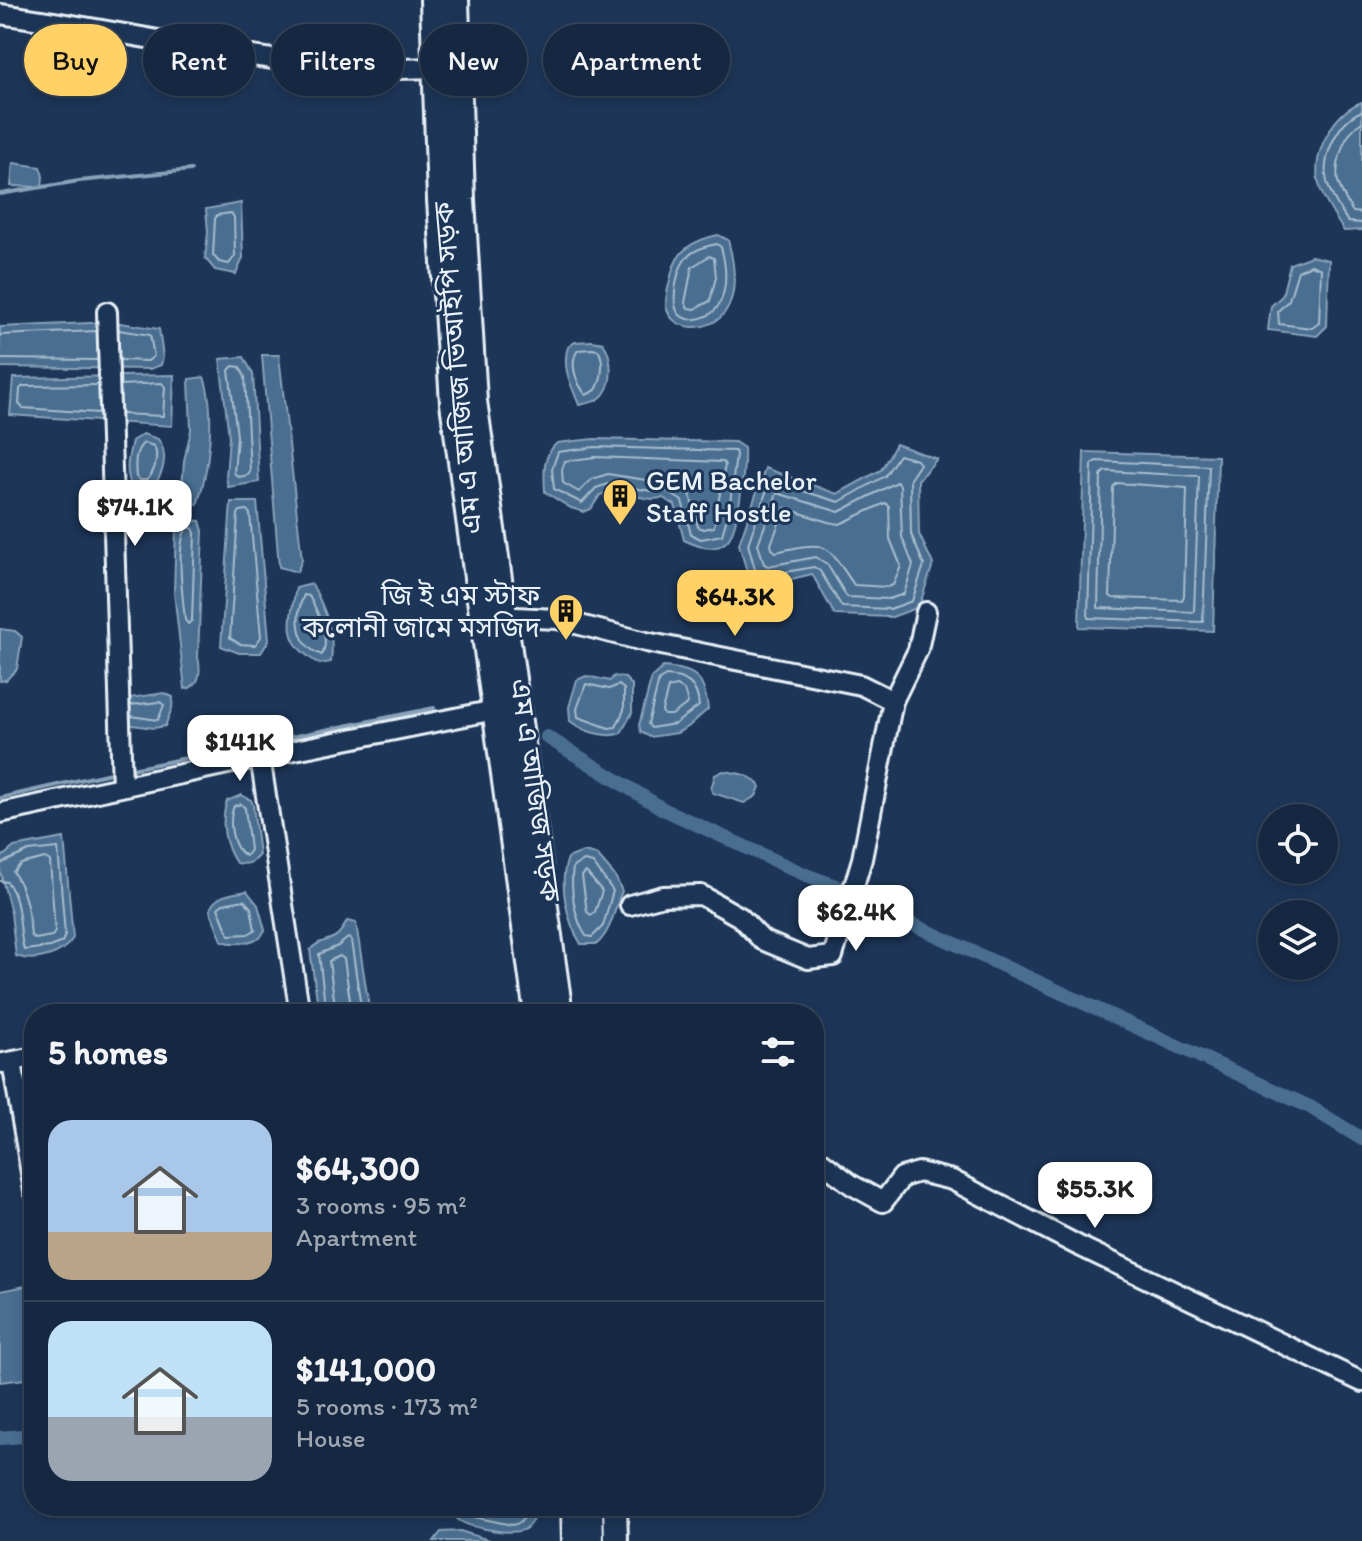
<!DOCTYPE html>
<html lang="en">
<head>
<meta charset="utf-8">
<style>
	:root { --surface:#162841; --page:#23344c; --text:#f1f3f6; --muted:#9ea6b1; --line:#35445a; --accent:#ffd166 }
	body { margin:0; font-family:Itim,"Noto Sans Bengali",sans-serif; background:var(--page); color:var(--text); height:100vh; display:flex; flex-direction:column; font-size:30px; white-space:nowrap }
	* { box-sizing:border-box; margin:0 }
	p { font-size:26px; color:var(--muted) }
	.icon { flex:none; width:44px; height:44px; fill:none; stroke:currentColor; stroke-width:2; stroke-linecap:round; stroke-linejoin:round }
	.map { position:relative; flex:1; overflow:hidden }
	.details { position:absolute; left:24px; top:1004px; width:800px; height:512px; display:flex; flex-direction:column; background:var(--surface); border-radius:32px; box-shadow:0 4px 12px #0003,0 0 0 2px var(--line) }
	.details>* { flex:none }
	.banner { position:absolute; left:24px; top:24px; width:800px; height:72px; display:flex; gap:16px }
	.tools { position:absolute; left:1258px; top:804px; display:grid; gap:16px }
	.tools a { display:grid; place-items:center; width:80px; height:80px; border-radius:50%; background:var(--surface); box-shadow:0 4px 12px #0003,0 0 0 2px var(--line); font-size:40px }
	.price { position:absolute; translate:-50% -68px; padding:0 18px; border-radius:16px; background:#fff; color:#222; font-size:26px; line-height:52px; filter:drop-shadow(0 2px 4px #0008) }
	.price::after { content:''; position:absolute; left:50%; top:48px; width:24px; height:18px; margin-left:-12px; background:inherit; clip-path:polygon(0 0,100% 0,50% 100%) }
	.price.current { background:var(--accent); color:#111 }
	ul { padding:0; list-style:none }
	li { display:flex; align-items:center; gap:24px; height:200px; padding:0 24px }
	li+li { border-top:2px solid var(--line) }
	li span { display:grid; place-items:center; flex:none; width:224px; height:160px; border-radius:24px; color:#555 }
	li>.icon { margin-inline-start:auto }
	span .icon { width:96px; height:96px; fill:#fffc; stroke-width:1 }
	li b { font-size:34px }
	h2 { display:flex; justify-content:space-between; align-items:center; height:96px; padding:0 24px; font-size:34px }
	.tag { padding:0 28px; border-radius:36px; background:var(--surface); box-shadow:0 4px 12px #0003,0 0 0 2px var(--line); font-size:28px; line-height:72px }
	.tag.current { background:var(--accent); color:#111 }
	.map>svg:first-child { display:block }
	.water { fill:#496e90; stroke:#89a2ba; stroke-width:2 }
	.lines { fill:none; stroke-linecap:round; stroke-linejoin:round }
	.shore { stroke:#a8bdce; stroke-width:2 }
	.stream { stroke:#89a2ba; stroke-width:4 }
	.canal { stroke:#496e90; stroke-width:14 }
	.minor-casing { stroke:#e8f1f8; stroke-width:24 }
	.major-casing { stroke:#e8f1f8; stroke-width:28 }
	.highway-casing { stroke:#e8f1f8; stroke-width:32 }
	.minor { stroke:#1d3557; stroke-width:18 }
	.major { stroke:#1d3557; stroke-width:22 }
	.highway { stroke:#1d3557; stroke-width:26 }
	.labels { text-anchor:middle; stroke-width:6; stroke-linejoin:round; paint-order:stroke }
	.street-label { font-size:28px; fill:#e8f1f8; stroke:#1d3557 }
	.poi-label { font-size:28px; fill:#e8f1f8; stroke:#1d3557; text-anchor:start }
</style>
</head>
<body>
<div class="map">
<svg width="1362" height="1541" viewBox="0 0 1362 1541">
	<rect width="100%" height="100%" fill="#1d3557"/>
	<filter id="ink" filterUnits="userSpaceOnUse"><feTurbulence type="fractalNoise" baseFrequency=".0125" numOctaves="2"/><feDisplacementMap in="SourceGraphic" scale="16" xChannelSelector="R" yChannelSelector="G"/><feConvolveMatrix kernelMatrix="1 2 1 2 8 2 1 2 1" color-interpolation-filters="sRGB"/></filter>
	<g filter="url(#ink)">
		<g class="water">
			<path d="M1362,102V230L1344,231C1334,215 1322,199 1318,180C1313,151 1334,112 1362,102Z"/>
			<polygon points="13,163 40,167 43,176 42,187 11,186"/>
			<polygon points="241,203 243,258 236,274 215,270 205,258 208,232 206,209"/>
			<path d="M718,235L728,240C734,262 739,292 725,312C712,332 671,334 666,306C665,297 669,285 671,276C676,250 694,240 718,235Z"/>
			<polygon points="1311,256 1329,260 1327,326 1317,336 1268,330 1271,306 1282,296 1290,264"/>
			<polygon points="114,322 159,329 163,357 161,365 150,369 0,367 0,327"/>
			<path d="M592,341L603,343C612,355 614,381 604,394C598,402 588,403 579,405C572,386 561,368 568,347L575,342Z"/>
			<polygon points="262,355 279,355 302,560 297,572 279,567"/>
			<polygon points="244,357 253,374 259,482 228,487 226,477 229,437 220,359"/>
			<polygon points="174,375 172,426 10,415 13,378"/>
			<path d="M204,377C216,411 209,471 197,505L181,504L184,461L191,430L189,379Z"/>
			<path d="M143,434L158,439C169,454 164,474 152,488L133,489C124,473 128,458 132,441Z"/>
			<path d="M594,439L735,442L744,448C745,465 739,532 726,542C714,553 696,546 684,540L675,505L663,498L652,499L608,492L600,495L591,509L584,512L571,508L545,492C544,473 542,456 557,443Z"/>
			<polygon points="896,444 937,459 918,480 919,534 933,564 919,607 892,617 835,615 812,574 752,589 739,544 765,468 837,494 881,470"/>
			<polygon points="1084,452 1218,456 1213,631 1079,627"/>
			<polygon points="231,502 257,502 269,640 261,653 239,653 221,646"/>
			<path d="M183,520L200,521L203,531L198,657C201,670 201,687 185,689L174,592L176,525Z"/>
			<path d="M312,584C325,609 335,632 331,662L320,664C282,643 289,625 296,588Z"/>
			<polygon points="0,629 15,631 22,637 17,669 6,680 0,681"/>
			<path d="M663,667C695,669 704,676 708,709L688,727L677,733L650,737L641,732L639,725L652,677Z"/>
			<path d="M586,676L610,681L614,676L625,678L632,685V713L621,733C606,739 582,731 570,721L569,707L577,680Z"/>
			<polygon points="164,693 173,697 172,708 165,726 154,728 125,724 123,699"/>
			<path d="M723,771C736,773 753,774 760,787L756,796L744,803L713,793L711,789L715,775Z"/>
			<path d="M241,795L251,800L253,805L259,855C251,864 248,865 236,863C224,845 220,821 227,801Z"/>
			<path d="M64,838L73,938C63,955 35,963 16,956L11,913L0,871L2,857L14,847Z"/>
			<path d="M583,852L597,855L615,876L622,891C614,910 612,930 597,944H581C567,922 558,883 568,858Z"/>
			<path d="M247,891L258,905L265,930L260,938C248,943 235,945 222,941L210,910C215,894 232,894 247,891Z"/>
			<path d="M347,921L356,923L370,1014H319L310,950C324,934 334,948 347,921Z"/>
			<polygon points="31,1285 34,1300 34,1378 0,1382 0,1291"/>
			<path d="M449,1506H535C534,1515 533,1523 525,1529C514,1536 471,1528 460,1521C454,1517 451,1513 449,1506Z"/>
			<polygon points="460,1531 492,1541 434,1541 441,1532"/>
		</g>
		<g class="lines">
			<g class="shore">
				<path d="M1362,111C1338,120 1321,157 1327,182C1331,197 1340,209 1348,222L1362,223"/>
				<path d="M1362,122C1352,128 1347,136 1343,146C1332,176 1337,186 1353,212L1362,213"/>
				<polygon points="231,213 234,217 235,256 229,264 219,262 213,255 215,219 217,215"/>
				<path d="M717,244L721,247C728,272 730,315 696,319C691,320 683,319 679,314C670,304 677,271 684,261C691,250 705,246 717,244Z"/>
				<polygon points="709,256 714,258 716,277 710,301 695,309 688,308 685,303 692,267"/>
				<polygon points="1311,265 1321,269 1319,323 1312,328 1279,324 1278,311 1289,300 1298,271"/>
				<polyline points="119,330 150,335 154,356 148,361 120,360"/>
				<polyline points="0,335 97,331"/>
				<path d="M592,349L598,350C605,360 602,380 596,390L586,395C577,384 568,363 578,350Z"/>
				<polyline points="0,359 98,360"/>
				<polygon points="233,366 240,367 245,377 250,472 248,475 239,477 234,473 237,436 229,370"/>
				<polyline points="98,385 23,386 20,389 19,404 23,408 99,413"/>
				<polyline points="120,385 162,383 165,387 163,416 121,414"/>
				<path d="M144,443L154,446C159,456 155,472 147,480H140L136,477C135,466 134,450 144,443Z"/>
				<polygon points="595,447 735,451 736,455 729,511 722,535 701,539 691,534 682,501 665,490 652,491 608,484 596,488 582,503 554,489 552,469 558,452"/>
				<polygon points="899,455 917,460 920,464 910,479 911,534 924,565 912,601 890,609 842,607 820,571 814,567 757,577 748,544 770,481 839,502 885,476"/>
				<polygon points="595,457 723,462 725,465 714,527 704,529 698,527 690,494 668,481 652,481 608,474 592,479 579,492 563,483 562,470 565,461"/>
				<polygon points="1096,461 1209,466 1203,622 1088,618 1092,464"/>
				<polygon points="1105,471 1199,476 1194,612 1098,608 1101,475"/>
				<polygon points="897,482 900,485 902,537 913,565 904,594 889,599 847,597 827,564 816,557 768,566 764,564 758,544 777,493 839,512"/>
				<polygon points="1117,483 1187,488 1184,596 1182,600 1113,598 1110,596 1113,487"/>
				<path d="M885,503L889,506L890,539L901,566L893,585L887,587L854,585C825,542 829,540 776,552L772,549L771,544L785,508L828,522L840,524Z"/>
				<polygon points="247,510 250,514 261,637 255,645 240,644 230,638 238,514 240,511"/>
				<path d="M187,528H193L195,533L192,620L188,624L185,620C183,599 175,543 187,528Z"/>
				<path d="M304,595L309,596C318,612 331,638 322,655C296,646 294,617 304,595Z"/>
				<path d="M666,676C687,677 697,684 699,706L675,724L651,728L648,724L659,680Z"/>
				<polygon points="586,684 609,689 619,685 624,689 624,710 616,727 609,728 578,717 577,709"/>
				<polygon points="677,686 684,690 688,703 672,715 664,715 662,711 668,688"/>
				<polyline points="130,705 160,702 164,705 158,720 131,716"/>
				<path d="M241,804L245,808L250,850L246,856C231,849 228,820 234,806Z"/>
				<path d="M45,858L50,861L55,932L52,936L35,939L31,936C29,913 26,891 13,872L21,864Z"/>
				<path d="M584,861L593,863L613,891L603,926L592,937L586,936C574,918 570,888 573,867Z"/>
				<path d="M0,864L29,851L58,848L65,935L62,942L50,947L24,950C18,928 22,901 7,882L0,881"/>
				<polygon points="586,872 602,891 595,912 591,915 587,912 582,876"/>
				<polygon points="244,900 251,908 255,930 248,934 229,935 218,908 223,904"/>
				<polyline points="326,1014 319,954 338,946 348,938 351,940 362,1014"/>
				<polyline points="336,1014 329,961 340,956 344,959 352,1014"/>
				<path d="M457,1506L469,1516L512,1525C523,1523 526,1516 527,1506"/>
			</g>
			<g class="stream">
				<polyline points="0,194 79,181 191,170"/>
				<polyline points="127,770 434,708"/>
				<polyline points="0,798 115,772"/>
			</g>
			<g class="canal">
				<polyline points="547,737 663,809 806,875 865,897 875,907 1310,1107 1362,1139"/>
				<polyline points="0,1438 34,1435"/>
			</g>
			<g class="minor-casing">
				<g id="minor">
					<path d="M0,14C121,30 240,60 362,69C386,71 411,68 435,68"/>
					<polyline points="107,312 122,786"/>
					<polyline points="515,617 557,619 646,642 861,685 893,701 918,650 926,612"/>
					<polyline points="260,757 495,710"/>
					<polyline points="0,813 260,757 300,1014"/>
					<polyline points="630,905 663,896 701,895 740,917 762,940 808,959 833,956 862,859 893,701"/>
					<polyline points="12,1062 34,1191"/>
					<polyline points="3,1063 34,1057"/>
					<polyline points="814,1156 852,1185 883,1202 902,1177 919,1172 952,1180 1077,1245 1362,1382"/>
				</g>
			</g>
			<g class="major-casing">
				<g id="major">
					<polyline points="432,0 439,200 452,403 536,1014"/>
					<polyline points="573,1506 574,1541"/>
					<polyline points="615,1506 616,1541"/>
				</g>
			</g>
			<g class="highway-casing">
				<g id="highway">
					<polyline points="455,0 461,200 473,401 559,1014"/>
					<polyline points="589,1506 590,1541"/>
				</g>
			</g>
			<use href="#minor" class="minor"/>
			<use href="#major" class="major"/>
			<use href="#highway" class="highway"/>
		</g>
	</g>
	<defs>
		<g id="building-pin" transform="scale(1.8)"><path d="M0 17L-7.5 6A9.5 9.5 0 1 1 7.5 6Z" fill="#ffd166" stroke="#1d3557"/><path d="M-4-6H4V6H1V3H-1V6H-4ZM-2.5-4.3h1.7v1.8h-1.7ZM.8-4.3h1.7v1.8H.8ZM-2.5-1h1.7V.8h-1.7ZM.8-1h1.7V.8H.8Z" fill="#111"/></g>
	</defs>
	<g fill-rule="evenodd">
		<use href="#building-pin" x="620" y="496"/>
		<use href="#building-pin" x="566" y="611"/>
	</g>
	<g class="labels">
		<g class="street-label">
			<text transform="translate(457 368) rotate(-95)" y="10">এম এ আজিজ ভিআইপি সড়ক</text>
			<text transform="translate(536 790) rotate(82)" y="10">এম এ আজিজ সড়ক</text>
		</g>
		<g class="poi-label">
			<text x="646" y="490">GEM Bachelor<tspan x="646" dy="32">Staff Hostle</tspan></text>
			<text x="540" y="605" text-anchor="end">জি ই এম স্টাফ<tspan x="540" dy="32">কলোনী জামে মসজিদ</tspan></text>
		</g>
	</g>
</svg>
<div class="tools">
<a><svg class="icon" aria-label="locate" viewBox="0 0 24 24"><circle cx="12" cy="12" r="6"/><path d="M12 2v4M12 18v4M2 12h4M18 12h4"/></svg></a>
<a><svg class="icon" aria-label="layers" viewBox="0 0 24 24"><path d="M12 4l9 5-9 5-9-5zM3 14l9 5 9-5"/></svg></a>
</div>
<b class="price" style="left:135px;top:548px">$74.1K</b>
<b class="price current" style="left:735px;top:638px">$64.3K</b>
<b class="price" style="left:240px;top:783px">$141K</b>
<b class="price" style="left:856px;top:953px">$62.4K</b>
<b class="price" style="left:1095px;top:1230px">$55.3K</b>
<div class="banner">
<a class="tag current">Buy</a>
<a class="tag">Rent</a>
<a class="tag">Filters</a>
<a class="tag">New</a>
<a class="tag">Apartment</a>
</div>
<section class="details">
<h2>5 homes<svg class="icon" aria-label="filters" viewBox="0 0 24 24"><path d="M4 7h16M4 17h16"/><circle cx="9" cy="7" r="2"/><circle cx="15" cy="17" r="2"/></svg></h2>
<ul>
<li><span style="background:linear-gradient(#a9c7e8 70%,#b9a48a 0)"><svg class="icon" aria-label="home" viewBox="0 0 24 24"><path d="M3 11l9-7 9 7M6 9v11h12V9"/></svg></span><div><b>$64,300</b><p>3 rooms · 95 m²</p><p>Apartment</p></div></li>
<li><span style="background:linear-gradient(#bfe0f5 60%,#9aa5b1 0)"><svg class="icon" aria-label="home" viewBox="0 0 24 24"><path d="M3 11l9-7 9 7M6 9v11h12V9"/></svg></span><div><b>$141,000</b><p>5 rooms · 173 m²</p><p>House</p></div></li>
</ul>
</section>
</div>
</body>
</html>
